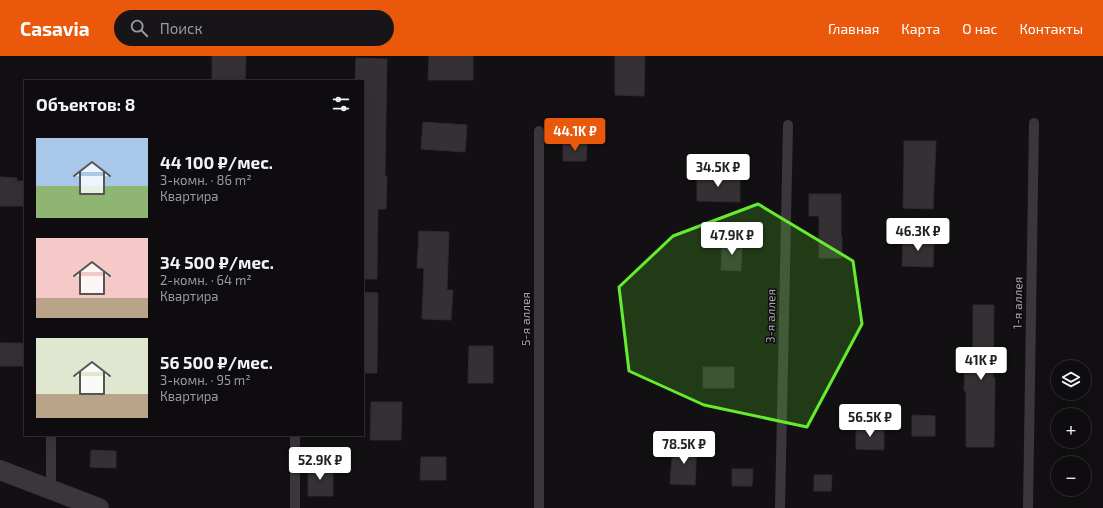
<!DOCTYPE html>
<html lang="ru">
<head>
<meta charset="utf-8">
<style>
	:root { --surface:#0e0c0e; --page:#171517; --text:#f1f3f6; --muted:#9b9b9e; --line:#2e2c2e; --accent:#ea580c }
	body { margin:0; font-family:"Exo 2",sans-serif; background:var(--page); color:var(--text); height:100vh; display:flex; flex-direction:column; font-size:15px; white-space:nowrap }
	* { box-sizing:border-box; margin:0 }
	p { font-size:13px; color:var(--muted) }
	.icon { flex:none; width:22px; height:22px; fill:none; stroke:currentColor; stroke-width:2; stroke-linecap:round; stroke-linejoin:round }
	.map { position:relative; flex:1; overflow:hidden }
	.side { position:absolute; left:24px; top:24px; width:340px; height:356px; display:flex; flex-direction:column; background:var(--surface); border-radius:0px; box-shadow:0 4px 16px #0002,0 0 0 1px var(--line) }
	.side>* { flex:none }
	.buttons { position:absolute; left:1051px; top:304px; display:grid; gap:8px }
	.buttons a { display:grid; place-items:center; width:40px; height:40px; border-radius:50%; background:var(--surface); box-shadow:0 4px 16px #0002,0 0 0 1px var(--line); font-size:20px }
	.price { position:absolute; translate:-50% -34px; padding:0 9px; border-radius:4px; background:#fff; color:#222; font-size:13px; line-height:26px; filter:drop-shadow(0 1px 2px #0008) }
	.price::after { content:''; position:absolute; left:50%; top:24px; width:12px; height:9px; margin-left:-6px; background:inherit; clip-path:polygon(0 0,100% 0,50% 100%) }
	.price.active { background:var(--accent); color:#fff }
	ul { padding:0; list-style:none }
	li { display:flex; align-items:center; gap:12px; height:100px; padding:0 12px }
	li span { display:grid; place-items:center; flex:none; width:112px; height:80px; border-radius:0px; color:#555 }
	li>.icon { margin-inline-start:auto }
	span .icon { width:48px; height:48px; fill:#fffc; stroke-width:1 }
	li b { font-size:17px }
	h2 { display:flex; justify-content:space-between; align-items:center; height:48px; padding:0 12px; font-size:17px }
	header { display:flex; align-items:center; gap:24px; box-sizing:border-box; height:56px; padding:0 20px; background:var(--accent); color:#fff }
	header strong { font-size:19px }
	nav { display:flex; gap:22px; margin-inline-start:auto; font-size:14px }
	.search { width:280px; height:36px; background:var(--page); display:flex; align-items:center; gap:10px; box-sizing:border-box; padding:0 14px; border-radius:22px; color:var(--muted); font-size:15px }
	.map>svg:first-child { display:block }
	.building { fill:#343034; stroke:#2e2a2e }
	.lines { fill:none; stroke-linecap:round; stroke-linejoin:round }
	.service { stroke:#3b363c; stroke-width:10 }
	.minor { stroke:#3b363c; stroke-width:20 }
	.marked { fill:#65ec2e; fill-opacity:0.2; stroke:#65ec2e; stroke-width:3; stroke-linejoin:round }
	.labels { text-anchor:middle; stroke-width:3; stroke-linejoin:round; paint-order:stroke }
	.street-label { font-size:12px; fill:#aea2b2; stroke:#0d0b0d }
</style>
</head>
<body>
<header>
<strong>Casavia</strong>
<div class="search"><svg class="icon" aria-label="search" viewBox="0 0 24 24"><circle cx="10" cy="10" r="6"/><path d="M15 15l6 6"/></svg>Поиск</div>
<nav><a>Главная</a><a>Карта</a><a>О нас</a><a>Контакты</a></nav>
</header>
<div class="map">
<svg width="1103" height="452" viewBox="0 0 1103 452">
	<rect width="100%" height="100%" fill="#121012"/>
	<g class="building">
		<polygon points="212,0 246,0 245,25 212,25"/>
		<polygon points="429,0 473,0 473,24 428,24"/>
		<polygon points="615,0 645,0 644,40 615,39"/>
		<polygon points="356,2 387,3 385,120 387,120 386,153 378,153 377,223 363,223 363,25 355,25"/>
		<polygon points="423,66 467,69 465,96 421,93"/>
		<polygon points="904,85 936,85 933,153 903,152 904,106"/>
		<polygon points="563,88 587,88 586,105 563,105"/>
		<polygon points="697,117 740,118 740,146 697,145"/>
		<polygon points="0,121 17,122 17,125 25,125 25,150 0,150"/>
		<polygon points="809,138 841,138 841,180 842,180 842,202 819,202 819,160 809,160"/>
		<polygon points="419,175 449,176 447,234 453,234 451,264 422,263 424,212 417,212"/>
		<polygon points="903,181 934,182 933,211 902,210"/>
		<polygon points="722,184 742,185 741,215 721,214"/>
		<polygon points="363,236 378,237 377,317 363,317"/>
		<polygon points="973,249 994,249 993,322 995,322 994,391 966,391 966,335 964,335 965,304 973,304"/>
		<rect x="0" y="287" width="25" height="23"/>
		<polygon points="469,290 493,290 493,327 468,327"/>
		<rect x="703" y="311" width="31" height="21"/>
		<polygon points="371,346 402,346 401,384 370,384"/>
		<polygon points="912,359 935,360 935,380 912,380"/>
		<polygon points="856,370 884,371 884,394 856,393"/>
		<polygon points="673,388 697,389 695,429 670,428"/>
		<polygon points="91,394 116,395 116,412 90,411"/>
		<polygon points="421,401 446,401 446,424 420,424"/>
		<polygon points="308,410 333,411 333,440 308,440"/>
		<polygon points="732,413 753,413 752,430 732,430"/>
		<polygon points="814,419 832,419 831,435 814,435"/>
	</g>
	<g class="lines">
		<g class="service">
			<polyline points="51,433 51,379"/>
			<polyline points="295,452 295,379"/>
			<polyline points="539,452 539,75"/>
			<polyline points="780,452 788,69"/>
			<polyline points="1028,452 1034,67"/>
		</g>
		<polyline class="minor" points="0,414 99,452"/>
	</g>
	<path class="marked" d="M758,148L853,205L862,268L807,371L704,349L629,315L619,231L673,180Z"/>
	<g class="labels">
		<g class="street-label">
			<text transform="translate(1018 247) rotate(-89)" y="4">1-я аллея</text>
			<text transform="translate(771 260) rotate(-89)" y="4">3-я аллея</text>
			<text transform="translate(526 263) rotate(-90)" y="4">5-я аллея</text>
		</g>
	</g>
</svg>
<div class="buttons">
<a><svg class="icon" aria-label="layers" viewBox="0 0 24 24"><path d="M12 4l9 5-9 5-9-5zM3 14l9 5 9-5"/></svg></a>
<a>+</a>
<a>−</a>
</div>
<b class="price active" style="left:575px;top:96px">44.1K ₽</b>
<b class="price" style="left:718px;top:132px">34.5K ₽</b>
<b class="price" style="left:918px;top:196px">46.3K ₽</b>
<b class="price" style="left:732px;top:200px">47.9K ₽</b>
<b class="price" style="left:981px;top:325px">41K ₽</b>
<b class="price" style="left:870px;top:382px">56.5K ₽</b>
<b class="price" style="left:684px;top:409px">78.5K ₽</b>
<b class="price" style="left:320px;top:425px">52.9K ₽</b>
<section class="side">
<h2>Объектов: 8<svg class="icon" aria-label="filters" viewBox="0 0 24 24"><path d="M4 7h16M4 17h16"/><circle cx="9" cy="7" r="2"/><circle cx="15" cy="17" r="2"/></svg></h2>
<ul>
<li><span style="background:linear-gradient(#a9c7e8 60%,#8fb573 0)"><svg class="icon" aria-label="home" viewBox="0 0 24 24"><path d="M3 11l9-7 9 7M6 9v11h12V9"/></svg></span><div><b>44 100 ₽/мес.</b><p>3-комн. · 86 m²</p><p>Квартира</p></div></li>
<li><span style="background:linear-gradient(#f6c9c9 75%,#b9a48a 0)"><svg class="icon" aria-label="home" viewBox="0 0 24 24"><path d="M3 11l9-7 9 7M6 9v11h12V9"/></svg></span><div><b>34 500 ₽/мес.</b><p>2-комн. · 64 m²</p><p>Квартира</p></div></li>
<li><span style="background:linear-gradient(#dfe7d0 70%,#b9a48a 0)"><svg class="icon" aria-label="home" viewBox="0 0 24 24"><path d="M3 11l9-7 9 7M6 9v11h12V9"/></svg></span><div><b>56 500 ₽/мес.</b><p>3-комн. · 95 m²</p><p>Квартира</p></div></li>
</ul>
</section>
</div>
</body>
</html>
